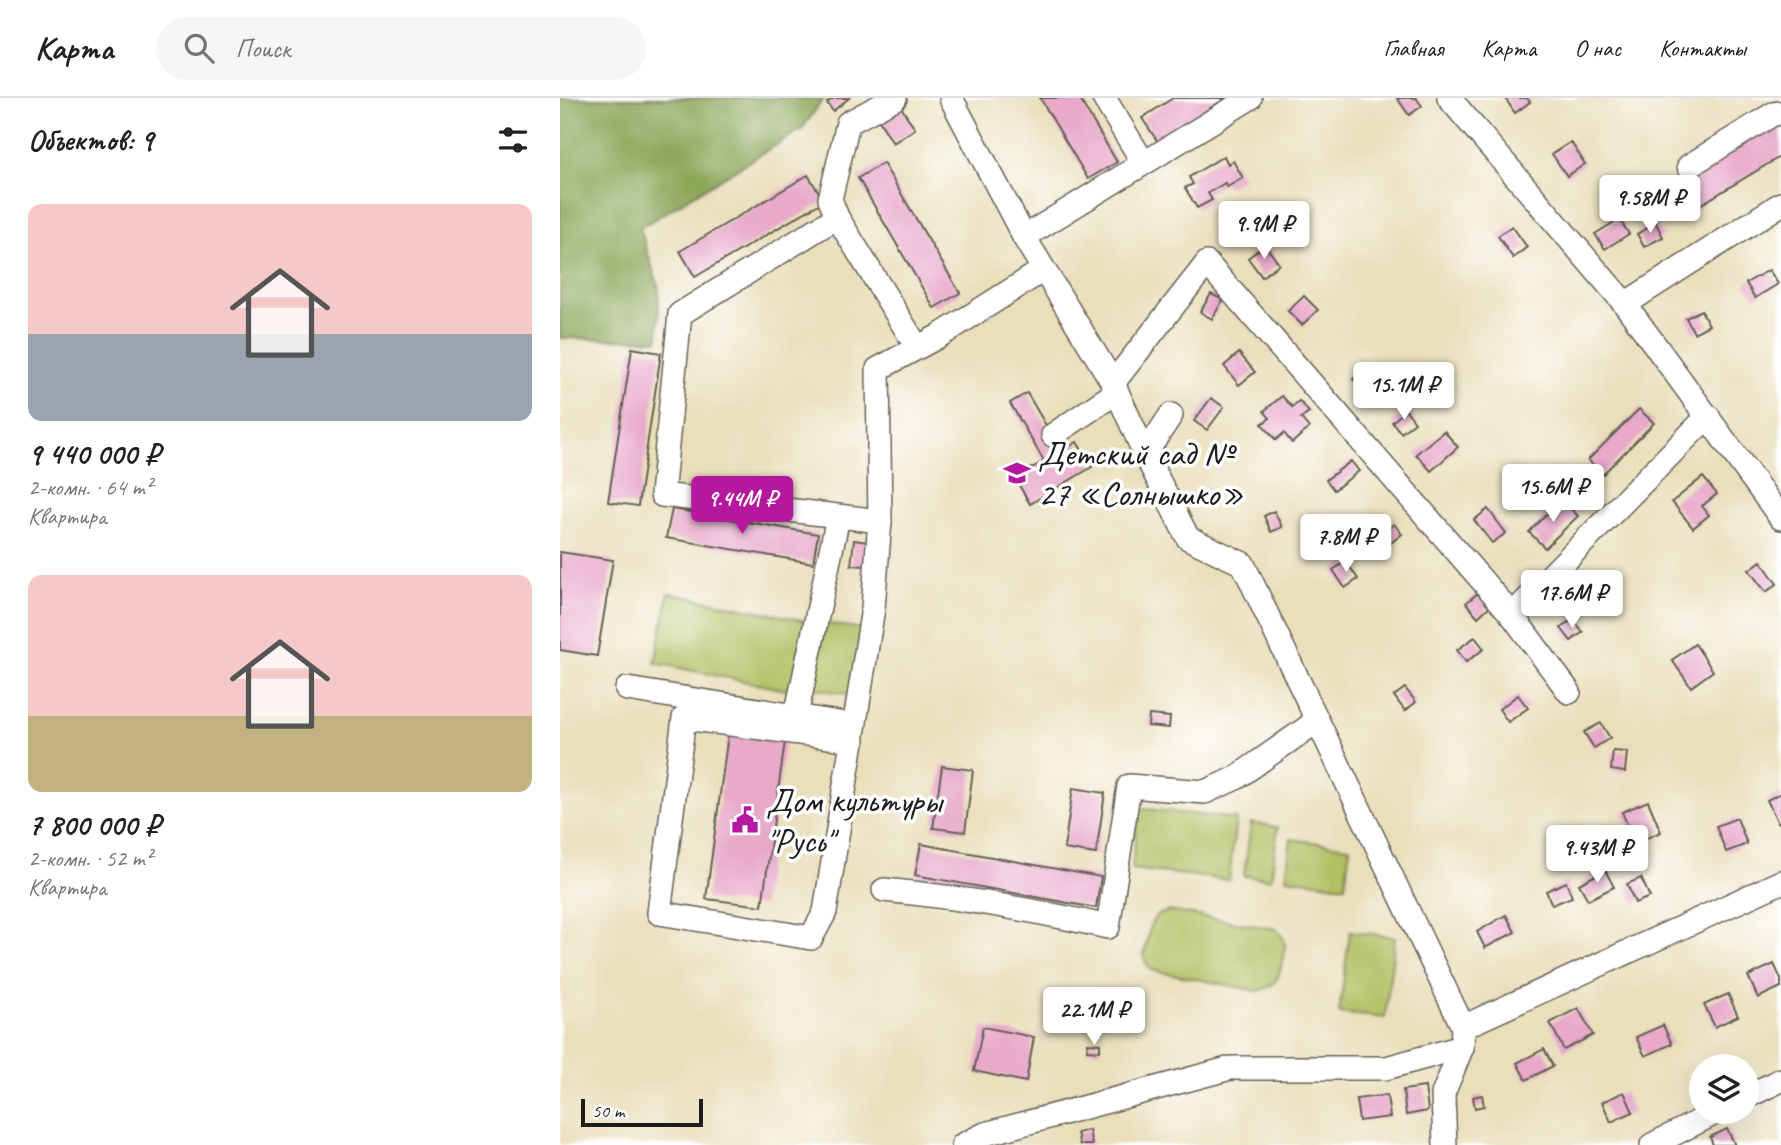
<!DOCTYPE html>
<html lang="ru">
<head>
<meta charset="utf-8">
<style>
	:root { --surface:#fff; --page:#f6f6f6; --text:#202124; --muted:#757577; --line:#e0e0e0; --accent:#b5179e }
	body { margin:0; font-family:Caveat,sans-serif; background:var(--page); color:var(--text); height:100vh; display:flex; flex-direction:column; font-size:26px; white-space:nowrap }
	* { box-sizing:border-box; margin:0 }
	p { font-size:23px; color:var(--muted) }
	.icon { flex:none; width:38px; height:38px; fill:none; stroke:currentColor; stroke-width:2; stroke-linecap:round; stroke-linejoin:round }
	.map { position:relative; flex:1; overflow:hidden }
	.drawer { display:flex; flex-direction:column; background:var(--surface); width:560px }
	.drawer>* { flex:none }
	.fabs { position:absolute; left:1129px; top:956px; display:grid; gap:14px }
	.fabs a { display:grid; place-items:center; width:70px; height:70px; border-radius:50%; background:var(--surface); box-shadow:0 7px 28px #0002; font-size:35px }
	.scale { position:absolute; left:21px; bottom:18px; width:122px; box-sizing:border-box; padding-left:7px; border:4px solid #1c1c1c; border-top:0; font-size:19px; line-height:24px; white-space:nowrap; color:#1c1c1c; -webkit-text-stroke:5px #fff; paint-order:stroke }
	.price { position:absolute; translate:-50% -60px; padding:0 16px; border-radius:7px; background:#fff; color:#222; font-size:23px; line-height:46px; filter:drop-shadow(0 2px 4px #0008) }
	.price::after { content:''; position:absolute; left:50%; top:42px; width:21px; height:16px; margin-left:-10px; background:inherit; clip-path:polygon(0 0,100% 0,50% 100%) }
	.price.active { background:var(--accent); color:#fff }
	ul { padding:0; list-style:none }
	li { display:grid; align-content:center; gap:14px; height:371px; padding:0 28px }
	li span { display:grid; place-items:center; height:217px; border-radius:14px; color:#555 }
	li>.icon { margin-inline-start:auto }
	span .icon { width:126px; height:126px; fill:#fffc; stroke-width:1 }
	li b { font-size:30px }
	h2 { display:flex; justify-content:space-between; align-items:center; height:84px; padding:0 28px; font-size:30px }
	header { display:flex; align-items:center; gap:42px; box-sizing:border-box; height:98px; padding:0 35px; background:var(--surface); border-bottom:2px solid var(--line) }
	header strong { font-size:33px }
	nav { display:flex; gap:38px; margin-inline-start:auto; font-size:24px }
	.search { width:490px; height:63px; background:var(--page); display:flex; align-items:center; gap:18px; box-sizing:border-box; padding:0 24px; border-radius:38px; color:var(--muted); font-size:26px }
	main { display:flex; flex:1; min-height:0 }
	.map>svg:first-child { display:block }
	.green { fill:#b1bf62; stroke:#666e3f; stroke-width:2 }
	.forest { fill:#8ca658; stroke:#54613a; stroke-width:2 }
	.building { fill:#e8a9ca }
	.lines { fill:none; stroke-linecap:round; stroke-linejoin:round }
	.minor-casing { stroke:#646054; stroke-width:26 }
	.minor { stroke:#fff; stroke-width:23 }
	.labels { text-anchor:middle; stroke-width:7; stroke-linejoin:round; paint-order:stroke }
	.poi-label { font-size:35px; fill:#1c1c1c; stroke:#fff; text-anchor:start }
</style>
</head>
<body>
<header>
<strong>Карта</strong>
<div class="search"><svg class="icon" aria-label="search" viewBox="0 0 24 24"><circle cx="10" cy="10" r="6"/><path d="M15 15l6 6"/></svg>Поиск</div>
<nav><a>Главная</a><a>Карта</a><a>О нас</a><a>Контакты</a></nav>
</header>
<main>
<section class="drawer">
<h2>Объектов: 9<svg class="icon" aria-label="filters" viewBox="0 0 24 24"><path d="M4 7h16M4 17h16"/><circle cx="9" cy="7" r="2"/><circle cx="15" cy="17" r="2"/></svg></h2>
<ul>
<li><span style="background:linear-gradient(#f6c9c9 60%,#9aa5b1 0)"><svg class="icon" aria-label="home" viewBox="0 0 24 24"><path d="M3 11l9-7 9 7M6 9v11h12V9"/></svg></span><div><b>9 440 000 ₽</b><p>2-комн. · 64 m²</p><p>Квартира</p></div></li>
<li><span style="background:linear-gradient(#f6c9c9 65%,#c2b280 0)"><svg class="icon" aria-label="home" viewBox="0 0 24 24"><path d="M3 11l9-7 9 7M6 9v11h12V9"/></svg></span><div><b>7 800 000 ₽</b><p>2-комн. · 52 m²</p><p>Квартира</p></div></li>
</ul>
</section>
<div class="map">
<svg width="1221" height="1047" viewBox="0 0 1221 1047">
	<rect width="100%" height="100%" fill="#fff"/>
	<filter id="ink" filterUnits="userSpaceOnUse"><feTurbulence type="fractalNoise" baseFrequency=".0143" numOctaves="2"/><feDisplacementMap in="SourceGraphic" scale="14" xChannelSelector="R" yChannelSelector="G"/><feConvolveMatrix kernelMatrix="1 2 1 2 8 2 1 2 1" color-interpolation-filters="sRGB"/></filter>
	<filter id="wash" filterUnits="userSpaceOnUse"><feTurbulence type="fractalNoise" baseFrequency=".00686" numOctaves="4" result="noise"/><feDisplacementMap in="SourceGraphic" scale="28" xChannelSelector="R" yChannelSelector="G"/><feGaussianBlur stdDeviation="1.57" result="paint"/><feColorMatrix in="noise" values="0 0 0 0 0 0 0 0 0 0 0 0 0 0 0 0 0 1.4 0 .05"/><feComposite in="paint" operator="in"/></filter>
	<g filter="url(#wash)">
		<rect width="100%" height="100%" fill="#eadfbb"/>
		<g class="green">
			<polygon points="109,495 247,523 232,593 95,565"/>
			<polygon points="263,525 303,531 292,597 253,590"/>
			<polygon points="578,710 676,721 669,782 572,771"/>
			<polygon points="691,725 718,729 711,781 684,778"/>
			<polygon points="731,741 790,749 785,788 726,780"/>
			<path d="M609,813L716,831L724,841L725,848C720,869 723,888 697,893L591,872L585,863L584,856L591,826L597,817Z"/>
			<polygon points="790,833 835,839 825,920 779,915"/>
		</g>
		<polygon class="forest" points="0,0 264,0 242,31 80,130 99,191 98,242 0,240"/>
		<g id="blocks">
			<g class="building">
				<polygon points="274,0 289,0 273,13 267,5"/>
				<polygon points="480,0 519,0 557,64 528,81"/>
				<polygon points="613,0 666,0 598,44 582,20"/>
				<polygon points="837,0 856,0 862,8 849,17"/>
				<polygon points="945,0 967,0 970,4 955,15"/>
				<polygon points="339,6 355,31 333,45 317,19"/>
				<polygon points="1221,21 1221,58 1135,110 1119,83"/>
				<polygon points="1011,44 1025,66 1007,78 992,56"/>
				<polygon points="664,58 668,66 673,63 683,80 667,89 665,85 648,95 652,102 637,110 625,90 633,86 629,79"/>
				<polygon points="323,65 400,195 374,210 298,80"/>
				<polygon points="248,77 264,103 135,179 120,153"/>
				<polygon points="1059,121 1069,136 1045,151 1035,136"/>
				<polygon points="1096,125 1103,139 1084,149 1077,136"/>
				<polygon points="952,128 967,149 953,160 938,138"/>
				<polygon points="705,147 719,166 702,179 688,160"/>
				<polygon points="1209,172 1218,186 1195,200 1186,185"/>
				<polygon points="651,196 663,202 652,221 640,214"/>
				<polygon points="744,198 758,212 742,227 728,213"/>
				<polygon points="1141,212 1149,227 1134,235 1126,220"/>
				<polygon points="72,250 101,255 78,408 48,404"/>
				<polygon points="679,255 695,274 679,287 664,268"/>
				<polygon points="806,269 823,289 810,300 793,281"/>
				<polygon points="467,295 501,353 517,344 532,369 470,406 455,380 484,363 450,305"/>
				<polygon points="722,298 732,309 739,303 749,314 741,320 749,330 732,345 724,335 716,342 702,326 710,320 704,313"/>
				<polygon points="651,300 664,309 647,332 634,323"/>
				<polygon points="1079,311 1094,325 1043,376 1028,362"/>
				<polygon points="846,312 855,324 841,335 832,324"/>
				<polygon points="884,333 898,349 871,373 856,356"/>
				<polygon points="791,363 799,373 774,392 766,382"/>
				<polygon points="1143,379 1157,396 1142,408 1149,417 1133,430 1112,404"/>
				<polygon points="1001,401 1018,418 985,450 969,434"/>
				<polygon points="112,411 258,436 253,465 106,440"/>
				<polygon points="928,411 946,435 932,445 914,422"/>
				<polygon points="714,413 722,429 711,434 704,418"/>
				<polygon points="834,426 842,436 822,452 814,442"/>
				<polygon points="294,442 308,444 305,468 291,467"/>
				<polygon points="0,454 53,462 37,558 0,552"/>
				<polygon points="786,463 798,481 785,490 773,472"/>
				<polygon points="1201,463 1217,486 1206,494 1189,472"/>
				<polygon points="919,494 931,507 918,519 906,505"/>
				<polygon points="1013,521 1023,534 1011,543 1001,530"/>
				<polygon points="915,539 924,551 906,564 897,552"/>
				<polygon points="1135,546 1153,573 1131,589 1112,562"/>
				<polygon points="845,590 856,604 845,613 834,598"/>
				<polygon points="958,597 968,610 948,624 939,611"/>
				<polygon points="589,617 610,619 609,630 588,628"/>
				<polygon points="1041,625 1050,640 1034,650 1024,634"/>
				<polygon points="168,636 225,643 202,808 146,801"/>
				<polygon points="1053,653 1067,654 1065,674 1051,672"/>
				<polygon points="382,668 413,672 405,734 373,730"/>
				<polygon points="513,690 545,695 536,756 504,751"/>
				<polygon points="1221,695 1221,723 1218,725 1207,702"/>
				<polygon points="1088,703 1101,734 1075,745 1062,714"/>
				<polygon points="1177,720 1187,746 1166,754 1156,728"/>
				<polygon points="361,746 541,779 536,810 355,777"/>
				<polygon points="1045,772 1054,789 1028,802 1019,786"/>
				<polygon points="1081,780 1090,799 1075,805 1067,786"/>
				<polygon points="1006,784 1012,799 992,807 986,793"/>
				<polygon points="946,817 955,834 925,850 917,834"/>
				<polygon points="1214,866 1221,881 1221,889 1198,900 1188,878"/>
				<polygon points="1168,896 1178,918 1155,929 1144,907"/>
				<polygon points="1018,910 1033,937 1004,952 990,925"/>
				<polygon points="1103,927 1112,946 1085,958 1076,939"/>
				<polygon points="423,929 474,939 466,984 414,973"/>
				<polygon points="528,945 540,946 540,953 527,952"/>
				<polygon points="984,951 993,968 966,982 957,965"/>
				<polygon points="865,989 868,1013 846,1017 843,992"/>
				<polygon points="1064,994 1073,1014 1051,1024 1042,1004"/>
				<polygon points="827,997 830,1019 799,1023 796,1001"/>
				<polygon points="922,997 924,1008 915,1010 913,999"/>
				<polygon points="1167,1031 1175,1047 1153,1047 1150,1039"/>
				<polygon points="529,1032 532,1047 520,1047 517,1035"/>
			</g>
		</g>
	</g>
	<g filter="url(#ink)">
		<use href="#blocks" fill-opacity="0" stroke="#646054" stroke-width="2"/>
		<g class="lines">
			<g class="minor-casing">
				<g id="minor">
					<polyline points="391,0 464,139 553,285 585,356 628,440 683,466 903,929 902,949 826,970 671,970 425,1036 403,1047"/>
					<polyline points="544,0 583,64"/>
					<polyline points="889,0 1065,206 1221,420"/>
					<polyline points="1129,68 1213,16 1221,15"/>
					<polyline points="277,119 270,101 288,25 335,0"/>
					<polyline points="464,139 690,0"/>
					<polyline points="1065,206 1221,106"/>
					<polyline points="553,285 647,165 952,517 1009,594"/>
					<polyline points="493,337 555,295"/>
					<polyline points="585,356 611,317"/>
					<polyline points="320,423 102,397 120,216 277,119 357,249"/>
					<polyline points="952,517 1148,318"/>
					<polyline points="67,591 285,626"/>
					<polyline points="236,618 278,419"/>
					<polyline points="293,642 124,620 99,815 251,840 265,814 313,510 320,423 318,271 379,238 483,172"/>
					<path d="M324,792C399,799 474,812 548,829L569,688L645,694L676,680L757,623"/>
					<polyline points="903,929 1221,784"/>
					<polyline points="1186,999 1221,982"/>
					<polyline points="885,1047 883,996 902,949"/>
					<polyline points="1092,1047 1159,1013"/>
				</g>
			</g>
			<use href="#minor" class="minor"/>
		</g>
	</g>
	<defs>
		<g id="school-bare" transform="scale(2.1)"><path d="M0-5L7-2L0 1L-7-2ZM-4 1L0 2.5L4 1V4Q0 6-4 4Z" fill="#b5179e" stroke="#fff" stroke-width="2.5" paint-order="stroke"/></g>
		<g id="civic-bare" transform="scale(2.1)"><path d="M-.6-6.5H3V-4.5H.6V-3L4-1V1h2V6H-6V1h2V-1L-.6-3ZM-1.2 2.5V6h2.4V2.5Z" fill="#b5179e" stroke="#fff" stroke-width="2.5" paint-order="stroke"/></g>
	</defs>
	<g fill-rule="evenodd">
		<use href="#school-bare" x="457" y="375"/>
		<use href="#civic-bare" x="185" y="722"/>
	</g>
	<g class="labels">
		<g class="poi-label">
			<text x="478" y="367">Детский сад №<tspan x="478" dy="40">27 «Солнышко»</tspan></text>
			<text x="206" y="714">Дом культуры<tspan x="206" dy="40">"Русь"</tspan></text>
		</g>
	</g>
</svg>
<div class="fabs">
<a><svg class="icon" aria-label="layers" viewBox="0 0 24 24"><path d="M12 4l9 5-9 5-9-5zM3 14l9 5 9-5"/></svg></a>
</div>
<div class="scale">50 m</div>
<b class="price" style="left:1090px;top:137px">9.58M ₽</b>
<b class="price" style="left:704px;top:163px">9.9M ₽</b>
<b class="price" style="left:844px;top:324px">15.1M ₽</b>
<b class="price" style="left:993px;top:426px">15.6M ₽</b>
<b class="price active" style="left:182px;top:438px">9.44M ₽</b>
<b class="price" style="left:786px;top:476px">7.8M ₽</b>
<b class="price" style="left:1012px;top:532px">17.6M ₽</b>
<b class="price" style="left:1037px;top:787px">9.43M ₽</b>
<b class="price" style="left:534px;top:949px">22.1M ₽</b>
</div>
</main>
</body>
</html>
